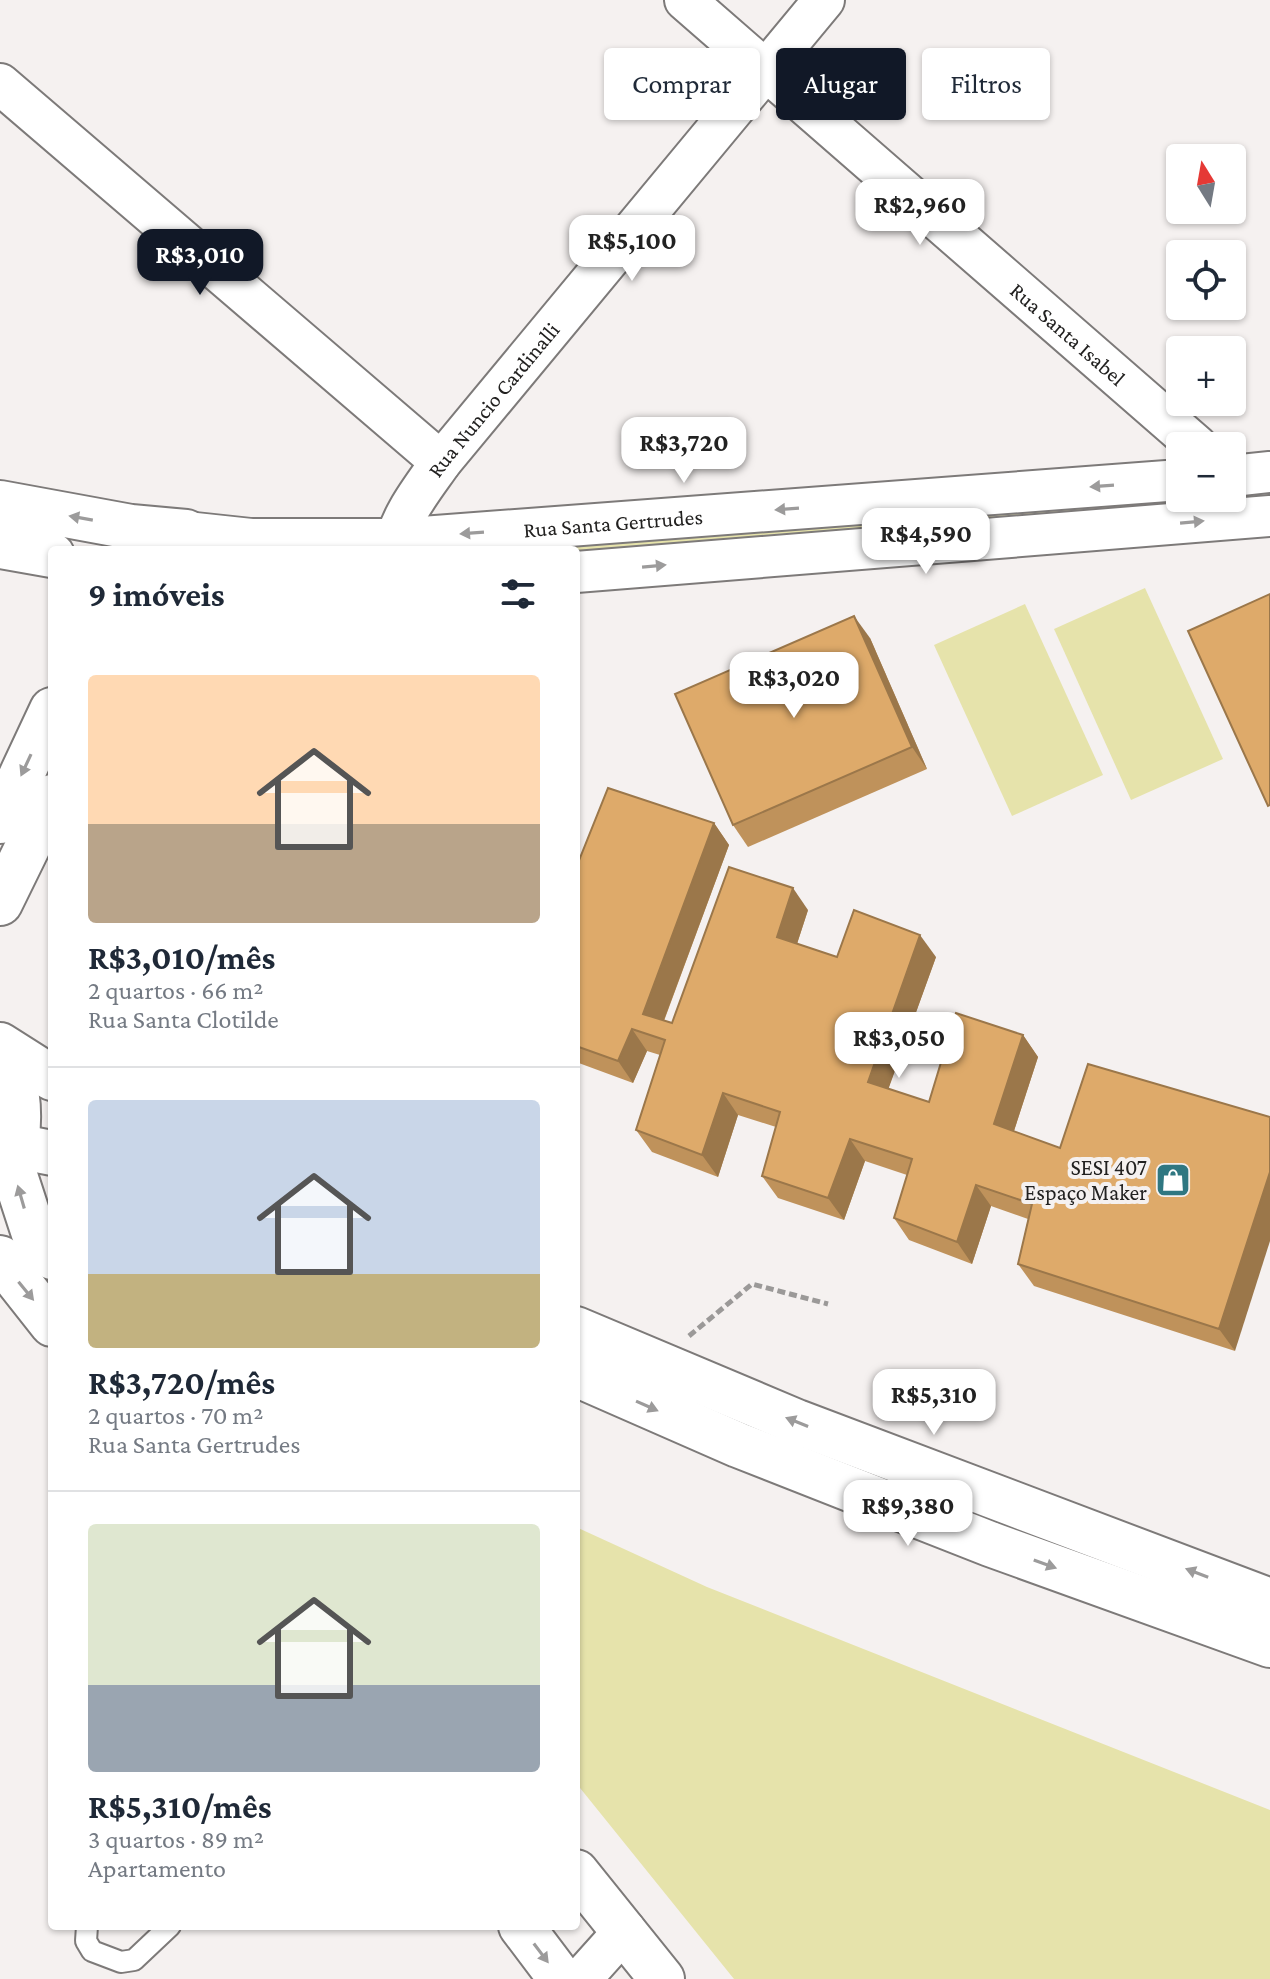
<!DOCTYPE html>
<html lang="pt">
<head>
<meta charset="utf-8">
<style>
	:root { --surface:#fff; --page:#f2f2f3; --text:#1f2937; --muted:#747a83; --line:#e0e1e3; --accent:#111827 }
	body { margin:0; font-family:"Crimson Pro",serif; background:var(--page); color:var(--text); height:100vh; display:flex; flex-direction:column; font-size:30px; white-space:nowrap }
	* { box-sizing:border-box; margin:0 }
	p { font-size:26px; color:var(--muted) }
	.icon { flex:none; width:44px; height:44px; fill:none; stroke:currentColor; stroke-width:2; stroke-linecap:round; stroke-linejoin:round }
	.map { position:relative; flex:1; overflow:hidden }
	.drawer { position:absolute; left:48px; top:546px; width:532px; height:1384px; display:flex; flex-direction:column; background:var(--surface); border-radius:8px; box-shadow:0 2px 6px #0004 }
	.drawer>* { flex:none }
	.banner { position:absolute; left:604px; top:48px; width:546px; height:72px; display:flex; gap:16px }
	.needle { width:52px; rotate:349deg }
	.tools { position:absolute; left:1166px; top:144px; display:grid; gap:16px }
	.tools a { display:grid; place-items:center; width:80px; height:80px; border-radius:8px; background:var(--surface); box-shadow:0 2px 6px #0004; font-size:40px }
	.price { position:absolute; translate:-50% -68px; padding:0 18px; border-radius:16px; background:#fff; color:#222; font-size:26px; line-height:52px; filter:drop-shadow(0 2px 4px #0008) }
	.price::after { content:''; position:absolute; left:50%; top:48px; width:24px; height:18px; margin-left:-12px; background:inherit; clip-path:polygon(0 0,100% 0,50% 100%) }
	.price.active { background:var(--accent); color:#fff }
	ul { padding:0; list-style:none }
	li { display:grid; align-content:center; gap:16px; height:424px; padding:0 40px }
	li+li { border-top:2px solid var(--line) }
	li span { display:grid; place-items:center; height:248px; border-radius:8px; color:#555 }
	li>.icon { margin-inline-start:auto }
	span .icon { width:144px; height:144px; fill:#fffc; stroke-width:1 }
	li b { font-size:34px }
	h2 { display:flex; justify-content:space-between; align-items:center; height:96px; padding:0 40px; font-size:34px }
	.tag { padding:0 28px; border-radius:8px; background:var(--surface); box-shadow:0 2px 6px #0004; font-size:28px; line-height:72px }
	.tag.active { background:var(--accent); color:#fff }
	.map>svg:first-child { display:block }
	.green { fill:#e6e3ab }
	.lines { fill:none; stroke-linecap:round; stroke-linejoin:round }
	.service-casing { stroke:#7d7a79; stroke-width:24 }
	.minor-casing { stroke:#7d7a79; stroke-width:44 }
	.tertiary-casing { stroke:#7d7a79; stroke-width:48 }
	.path { stroke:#9b9998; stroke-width:5; stroke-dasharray:8 4; stroke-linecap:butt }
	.service { stroke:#fff; stroke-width:20 }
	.minor { stroke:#fff; stroke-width:40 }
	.tertiary { stroke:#fff; stroke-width:44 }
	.wall { fill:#bf925b }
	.shaded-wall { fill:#9b774a }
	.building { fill:#deaa6a; stroke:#9b774a; stroke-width:2 }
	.oneway { fill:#9c9b9b }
	.labels { text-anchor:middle; stroke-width:8; stroke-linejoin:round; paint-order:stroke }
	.street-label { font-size:22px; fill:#222120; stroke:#f5f1f0 }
	.poi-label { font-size:22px; fill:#222120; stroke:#f5f1f0; text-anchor:end }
</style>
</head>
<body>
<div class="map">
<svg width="1270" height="1979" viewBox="0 0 1270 1979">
	<rect width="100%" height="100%" fill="#f5f1f0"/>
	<g class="green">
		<polygon points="1180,498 1230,498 1231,505 576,564 576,550 427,550"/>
		<polygon points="1145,588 1223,759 1131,800 1054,629"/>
		<polygon points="1025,604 1103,775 1012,816 934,645"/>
		<polygon points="576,1527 707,1587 1270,1810 1270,1979 734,1979 576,1783"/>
	</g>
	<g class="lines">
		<g class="service-casing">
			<polyline id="service" points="87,1926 86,1941 92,1951 121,1962 134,1960 170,1926"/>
		</g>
		<g class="minor-casing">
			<g id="minor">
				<path id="s1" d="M685,0L1197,446"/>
				<polyline points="0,84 441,462"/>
				<polyline points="1232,476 1270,472"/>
				<path id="s2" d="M186,532L251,539H396L1180,480"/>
				<path id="s3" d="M394,550C398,518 423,488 441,462L824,0"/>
				<polyline points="576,572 1270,516"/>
				<polyline points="581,1979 625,1930"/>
			</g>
		</g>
		<g class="tertiary-casing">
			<g id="tertiary">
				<polyline points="0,503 131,527 186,532 175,550"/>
				<polyline points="0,546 52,555"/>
				<polyline points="0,821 52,710"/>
				<polyline points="0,903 52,797"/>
				<polyline points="0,1045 52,1078"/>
				<path d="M0,1046C18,1078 21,1110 16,1146L0,1158"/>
				<polyline points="16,1146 52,1153"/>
				<polyline points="8,1154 36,1240 52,1257"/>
				<polyline points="0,1258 52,1324"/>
				<polyline points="576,1329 797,1422 1270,1601"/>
				<polyline points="576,1374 738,1445 990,1544 1270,1645"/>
				<polyline points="576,1872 662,1979"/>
				<polyline points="521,1926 561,1979"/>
			</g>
		</g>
		<polyline class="path" points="689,1336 752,1284 828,1304"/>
		<use href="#service" class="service"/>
		<use href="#minor" class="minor"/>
		<use href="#tertiary" class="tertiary"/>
	</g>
	<g class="wall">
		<polygon points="870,638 927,769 748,847 733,825"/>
		<polygon points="714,823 729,845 664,1021 672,1023 808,910 797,944 837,957 936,957 888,1089 929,1102 1023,1035 1038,1057 1014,1131 1060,1148 1088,1064 1235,1351 1034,1286 1018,1264 1028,1219 991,1206 972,1264 909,1240 894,1218 907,1175 865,1161 844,1220 778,1198 762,1176 776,1127 738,1115 718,1177 652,1152 636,1130 660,1055 647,1051 633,1083 576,1062 576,868"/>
	</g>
	<g class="shaded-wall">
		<polygon points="854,616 870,638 927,769 912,747"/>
		<polygon points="714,823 729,845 658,1036 643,1014"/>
		<polygon points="793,888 808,910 792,959 777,937"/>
		<polygon points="920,935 936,957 883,1104 868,1082"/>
		<polygon points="632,1029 647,1051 633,1083 618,1061"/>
		<polygon points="1023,1035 1038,1057 1009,1146 994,1124"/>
		<polygon points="723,1093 738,1115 718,1177 702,1155"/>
		<polygon points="850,1139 865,1161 844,1220 828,1198"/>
		<polygon points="1270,1172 1270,1241 1235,1351 1219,1329"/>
		<polygon points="976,1185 991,1206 972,1264 957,1242"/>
	</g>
	<g class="building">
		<polygon points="1270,594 1270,805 1268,806 1188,631"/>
		<polygon points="854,616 912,747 733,825 675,694"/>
		<polygon points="608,788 714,823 643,1014 672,1023 729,867 793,888 777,937 837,957 854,910 920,935 868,1082 929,1102 956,1013 1023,1035 994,1124 1060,1148 1088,1064 1270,1117 1270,1172 1219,1329 1018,1264 1032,1204 976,1185 957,1242 894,1218 912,1159 850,1139 828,1198 762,1176 780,1112 723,1093 702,1155 636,1130 665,1040 632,1029 618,1061 576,1046 576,868"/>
	</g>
	<defs><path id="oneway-solid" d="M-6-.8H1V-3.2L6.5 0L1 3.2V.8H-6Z" transform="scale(2)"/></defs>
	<g class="oneway">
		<use href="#oneway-solid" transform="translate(1102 486) rotate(176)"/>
		<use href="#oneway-solid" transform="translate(787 509) rotate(176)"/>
		<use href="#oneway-solid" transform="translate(81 518) rotate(-170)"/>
		<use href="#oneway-solid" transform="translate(1192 522) rotate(-5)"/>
		<use href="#oneway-solid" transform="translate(472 533) rotate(176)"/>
		<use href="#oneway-solid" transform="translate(654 566) rotate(-5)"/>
		<use href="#oneway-solid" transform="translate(26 765) rotate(115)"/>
		<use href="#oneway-solid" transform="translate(21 1197) rotate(-106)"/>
		<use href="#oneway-solid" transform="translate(26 1291) rotate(51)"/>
		<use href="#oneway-solid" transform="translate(647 1406) rotate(24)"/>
		<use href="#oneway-solid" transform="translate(797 1422) rotate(-158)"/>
		<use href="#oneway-solid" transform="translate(1045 1564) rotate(20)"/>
		<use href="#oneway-solid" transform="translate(1197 1573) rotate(-159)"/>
		<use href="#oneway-solid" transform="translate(541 1953) rotate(53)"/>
	</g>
	<defs>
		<g id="shop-square" transform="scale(1.8)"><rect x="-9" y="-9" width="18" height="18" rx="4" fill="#2f7781" stroke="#f5f1f0"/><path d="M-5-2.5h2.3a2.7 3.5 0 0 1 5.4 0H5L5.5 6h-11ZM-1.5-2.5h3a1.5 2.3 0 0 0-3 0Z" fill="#fff"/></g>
	</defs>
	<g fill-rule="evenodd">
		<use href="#shop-square" x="1173" y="1180"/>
	</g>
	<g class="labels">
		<g class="street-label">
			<text dy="8" stroke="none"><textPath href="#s1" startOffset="508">Rua Santa Isabel</textPath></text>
			<text dy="8" stroke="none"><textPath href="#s3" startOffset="182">Rua Nuncio Cardinalli</textPath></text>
			<text dy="8" stroke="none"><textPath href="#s2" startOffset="428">Rua Santa Gertrudes</textPath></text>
		</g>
		<g class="poi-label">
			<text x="1147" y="1175">SESI 407<tspan x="1147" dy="25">Espaço Maker</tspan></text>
		</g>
	</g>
</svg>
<div class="tools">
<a><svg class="needle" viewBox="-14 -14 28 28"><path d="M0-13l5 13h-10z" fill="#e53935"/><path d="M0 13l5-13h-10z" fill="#747a83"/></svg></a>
<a><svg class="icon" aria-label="locate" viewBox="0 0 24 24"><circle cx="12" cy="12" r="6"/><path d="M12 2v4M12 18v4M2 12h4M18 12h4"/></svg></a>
<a>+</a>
<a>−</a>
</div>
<b class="price" style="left:920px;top:247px">R$2,960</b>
<b class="price" style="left:632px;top:283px">R$5,100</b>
<b class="price active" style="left:200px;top:297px">R$3,010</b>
<b class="price" style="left:684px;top:485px">R$3,720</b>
<b class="price" style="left:926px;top:576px">R$4,590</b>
<b class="price" style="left:794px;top:720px">R$3,020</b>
<b class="price" style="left:899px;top:1080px">R$3,050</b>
<b class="price" style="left:934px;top:1437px">R$5,310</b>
<b class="price" style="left:908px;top:1548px">R$9,380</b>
<div class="banner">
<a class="tag">Comprar</a>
<a class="tag active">Alugar</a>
<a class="tag">Filtros</a>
</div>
<section class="drawer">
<h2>9 imóveis<svg class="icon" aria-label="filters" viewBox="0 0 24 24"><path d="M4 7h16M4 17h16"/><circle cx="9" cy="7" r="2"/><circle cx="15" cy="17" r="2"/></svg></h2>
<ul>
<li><span style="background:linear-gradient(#ffd9b3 60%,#b9a48a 0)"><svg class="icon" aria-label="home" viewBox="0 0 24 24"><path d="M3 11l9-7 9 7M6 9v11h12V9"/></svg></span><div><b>R$3,010/mês</b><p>2 quartos · 66 m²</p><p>Rua Santa Clotilde</p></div></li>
<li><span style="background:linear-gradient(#c9d6e8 70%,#c2b280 0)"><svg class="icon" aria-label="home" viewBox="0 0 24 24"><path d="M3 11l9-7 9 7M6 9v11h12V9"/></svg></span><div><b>R$3,720/mês</b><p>2 quartos · 70 m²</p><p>Rua Santa Gertrudes</p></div></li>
<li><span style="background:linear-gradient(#dfe7d0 65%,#9aa5b1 0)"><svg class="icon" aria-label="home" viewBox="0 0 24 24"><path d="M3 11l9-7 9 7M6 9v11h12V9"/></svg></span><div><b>R$5,310/mês</b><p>3 quartos · 89 m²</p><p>Apartamento</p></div></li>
</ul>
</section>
</div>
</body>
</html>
